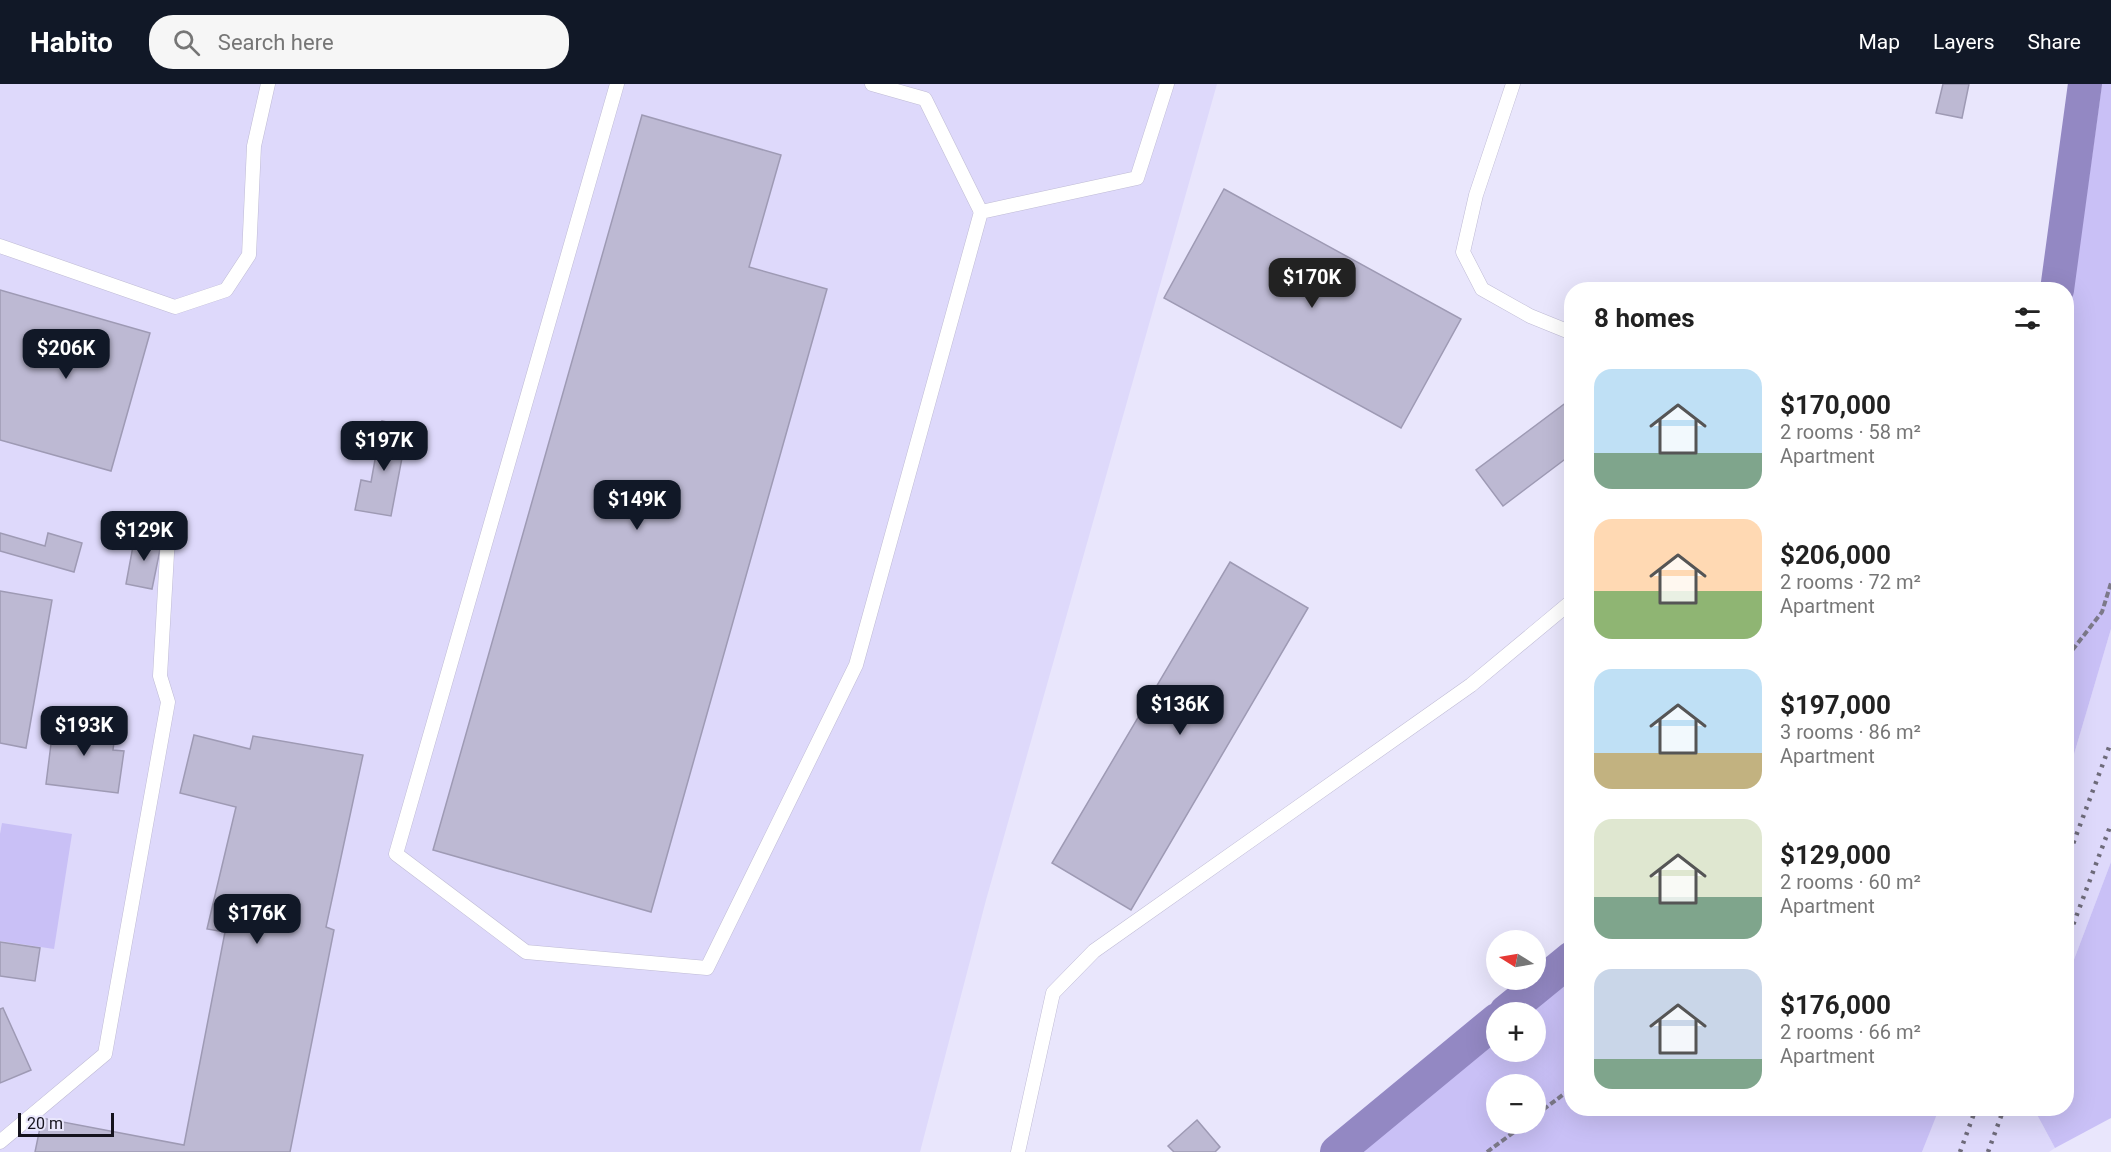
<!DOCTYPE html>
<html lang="en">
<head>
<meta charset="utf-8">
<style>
	:root { --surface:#fff; --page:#f6f6f6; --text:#222; --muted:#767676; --accent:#111827 }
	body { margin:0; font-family:Roboto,sans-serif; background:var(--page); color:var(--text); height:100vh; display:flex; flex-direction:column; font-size:22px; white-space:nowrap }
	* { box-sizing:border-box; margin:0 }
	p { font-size:20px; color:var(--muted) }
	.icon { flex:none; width:33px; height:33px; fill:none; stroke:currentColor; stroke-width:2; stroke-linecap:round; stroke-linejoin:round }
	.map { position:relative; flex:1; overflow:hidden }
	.details { position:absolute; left:1564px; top:198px; width:510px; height:834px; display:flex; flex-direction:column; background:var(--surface); border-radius:24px; box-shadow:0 6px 24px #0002 }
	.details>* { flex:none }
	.needle { width:39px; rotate:281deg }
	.controls { position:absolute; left:1486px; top:846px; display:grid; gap:12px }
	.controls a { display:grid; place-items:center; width:60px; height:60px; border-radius:50%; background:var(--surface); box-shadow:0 6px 24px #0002; font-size:30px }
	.scale { position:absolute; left:18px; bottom:15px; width:96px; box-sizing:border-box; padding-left:6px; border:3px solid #15131d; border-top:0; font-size:16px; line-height:21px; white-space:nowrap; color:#15131d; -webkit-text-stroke:4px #e9e6fc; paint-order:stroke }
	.price { position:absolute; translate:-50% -51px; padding:0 14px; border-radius:12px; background:var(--accent); color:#fff; font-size:20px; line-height:39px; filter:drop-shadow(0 2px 3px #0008) }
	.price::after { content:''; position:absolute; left:50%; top:36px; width:18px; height:14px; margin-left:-9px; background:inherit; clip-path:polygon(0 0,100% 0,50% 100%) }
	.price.current { background:#222; color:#fff }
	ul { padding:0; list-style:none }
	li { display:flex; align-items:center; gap:18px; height:150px; padding:0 30px }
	li span { display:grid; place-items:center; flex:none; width:168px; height:120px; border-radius:18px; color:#555 }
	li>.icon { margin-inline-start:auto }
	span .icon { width:72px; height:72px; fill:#fffc; stroke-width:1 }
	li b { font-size:26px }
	h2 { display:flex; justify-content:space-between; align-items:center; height:72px; padding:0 30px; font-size:26px }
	header { display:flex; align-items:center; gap:36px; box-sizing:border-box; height:84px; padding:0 30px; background:var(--accent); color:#fff }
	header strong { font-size:28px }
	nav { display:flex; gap:33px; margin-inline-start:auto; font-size:21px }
	.search { width:420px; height:54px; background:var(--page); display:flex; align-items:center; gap:15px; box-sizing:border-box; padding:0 21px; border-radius:24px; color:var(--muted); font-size:22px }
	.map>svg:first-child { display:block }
	.built { fill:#ded9fb }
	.green { fill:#c9c0f6; fill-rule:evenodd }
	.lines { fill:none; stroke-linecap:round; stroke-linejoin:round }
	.canal { stroke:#9388c3; stroke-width:34 }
	.building { fill:#bdb9d3; stroke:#9e9ab4; stroke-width:1.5 }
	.service-casing { stroke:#bfbbd5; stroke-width:15 }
	.path { stroke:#7c7989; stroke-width:4; stroke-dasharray:6 3; stroke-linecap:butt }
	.service { stroke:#fff; stroke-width:14 }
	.rail { stroke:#6e6b7a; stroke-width:4.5; stroke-dasharray:3 6; stroke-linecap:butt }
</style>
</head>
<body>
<header>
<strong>Habito</strong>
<div class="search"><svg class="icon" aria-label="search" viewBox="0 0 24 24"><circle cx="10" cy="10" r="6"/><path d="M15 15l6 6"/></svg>Search here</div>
<nav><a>Map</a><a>Layers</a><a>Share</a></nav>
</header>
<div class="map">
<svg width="2111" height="1068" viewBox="0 0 2111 1068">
	<rect width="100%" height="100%" fill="#e9e6fc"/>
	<g class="built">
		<polygon points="0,0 1217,0 986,816 920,1068 0,1068"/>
		<polygon points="2111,545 2111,778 2067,894 2067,694"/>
		<polygon points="1939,1024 2034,1025 2055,1064 2049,1068 1922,1068"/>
	</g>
	<g class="green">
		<polygon points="2102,0 2111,0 2111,545 2067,694 2067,251"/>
		<polygon points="2,739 72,750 54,865 0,857 0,750"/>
		<polygon points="2111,778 2111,1034 2055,1064 2034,1025 2067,1024 2067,894"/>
		<path d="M1572,891V1024L1939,1025L1922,1068H1357L1497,953V968H1536V928H1527ZM1497,1000H1536V1040H1497Z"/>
	</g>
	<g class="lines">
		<g class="canal">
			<polyline points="2057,206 2085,0"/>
			<polyline points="1506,928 1572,874"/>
			<polyline points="1337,1068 1497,936"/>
		</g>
	</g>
	<g class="building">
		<polygon points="1943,0 1969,0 1962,34 1936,29"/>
		<polygon points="642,31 781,71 749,183 827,205 651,828 433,766"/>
		<polygon points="1224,105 1461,235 1401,344 1164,214"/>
		<polygon points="0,206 150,249 111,387 0,356"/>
		<polygon points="1571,315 1572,370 1503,422 1476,386"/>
		<polygon points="382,337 408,342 391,432 355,426 361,396 371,398"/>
		<polygon points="0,449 45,462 48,449 82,459 74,488 0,467"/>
		<polygon points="135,451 162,456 152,505 126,500"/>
		<polygon points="1230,478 1308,524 1131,826 1052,779"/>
		<polygon points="0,507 52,516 26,664 0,659"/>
		<polygon points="54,636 116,643 113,666 124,667 118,709 46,700"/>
		<polygon points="194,651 250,665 253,652 363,671 326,843 334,846 290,1068 35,1068 42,1034 184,1061 225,848 207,845 236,723 180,709"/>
		<polygon points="0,858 40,864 35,897 0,892"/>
		<polygon points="3,924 31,986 0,999 0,925"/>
		<polygon points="1197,1036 1220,1063 1215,1068 1174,1068 1168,1062"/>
	</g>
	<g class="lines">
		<g class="service-casing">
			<g id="service">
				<polyline points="617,0 396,770 526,868 707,884 856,581 981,128 1137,94 1167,0"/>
				<polyline points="872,0 925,15 981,128"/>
				<polyline points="1513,0 1476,111 1463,168 1482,205 1530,232 1572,249"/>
				<polyline points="0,162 175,223 226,206 249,171 254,62 268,0"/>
				<polyline points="0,1058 105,970 168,618 160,592 168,452"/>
				<polyline points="1018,1068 1053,909 1094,867 1471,601 1572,517"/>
			</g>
		</g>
		<g class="path">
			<polyline points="2067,573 2102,528 2111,499"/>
			<polyline points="1536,1031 1572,1004"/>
			<polyline points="1487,1068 1525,1040"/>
		</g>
		<use href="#service" class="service"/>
		<g class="rail">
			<polyline points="2067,776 2111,658"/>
			<polyline points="2067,857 2111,740"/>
			<polyline points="1960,1068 1976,1024"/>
			<polyline points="1988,1068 2004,1024"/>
		</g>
	</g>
</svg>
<div class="controls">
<a><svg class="needle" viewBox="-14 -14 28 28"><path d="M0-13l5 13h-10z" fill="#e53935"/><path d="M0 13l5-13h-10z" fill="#767676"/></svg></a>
<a>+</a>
<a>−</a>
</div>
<div class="scale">20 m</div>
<b class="price current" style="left:1312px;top:225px">$170K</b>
<b class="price" style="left:66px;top:296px">$206K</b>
<b class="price" style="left:384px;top:388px">$197K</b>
<b class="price" style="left:637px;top:447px">$149K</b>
<b class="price" style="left:144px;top:478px">$129K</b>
<b class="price" style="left:1180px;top:652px">$136K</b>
<b class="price" style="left:84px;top:673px">$193K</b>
<b class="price" style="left:257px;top:861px">$176K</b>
<section class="details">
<h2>8 homes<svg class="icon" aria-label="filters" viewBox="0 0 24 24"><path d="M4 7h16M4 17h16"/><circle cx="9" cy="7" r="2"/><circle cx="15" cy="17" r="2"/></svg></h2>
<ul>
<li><span style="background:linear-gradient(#bfe0f5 70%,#7fa58c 0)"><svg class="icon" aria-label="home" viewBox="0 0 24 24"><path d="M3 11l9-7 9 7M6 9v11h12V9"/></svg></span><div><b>$170,000</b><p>2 rooms · 58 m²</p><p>Apartment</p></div></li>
<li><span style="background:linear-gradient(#ffd9b3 60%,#8fb573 0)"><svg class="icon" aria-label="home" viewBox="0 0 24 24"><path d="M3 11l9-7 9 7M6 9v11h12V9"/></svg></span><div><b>$206,000</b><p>2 rooms · 72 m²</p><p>Apartment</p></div></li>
<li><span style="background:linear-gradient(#bfe0f5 70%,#c2b280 0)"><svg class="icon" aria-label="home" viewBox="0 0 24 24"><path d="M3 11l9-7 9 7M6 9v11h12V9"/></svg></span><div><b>$197,000</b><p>3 rooms · 86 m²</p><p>Apartment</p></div></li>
<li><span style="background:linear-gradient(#dfe7d0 65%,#7fa58c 0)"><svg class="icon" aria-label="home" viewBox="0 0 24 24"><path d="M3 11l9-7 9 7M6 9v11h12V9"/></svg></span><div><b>$129,000</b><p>2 rooms · 60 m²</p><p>Apartment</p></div></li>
<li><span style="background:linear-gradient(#c9d6e8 75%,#7fa58c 0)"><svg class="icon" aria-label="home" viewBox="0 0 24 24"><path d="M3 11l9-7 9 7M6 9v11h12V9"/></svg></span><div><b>$176,000</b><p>2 rooms · 66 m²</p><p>Apartment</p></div></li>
</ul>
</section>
</div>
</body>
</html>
